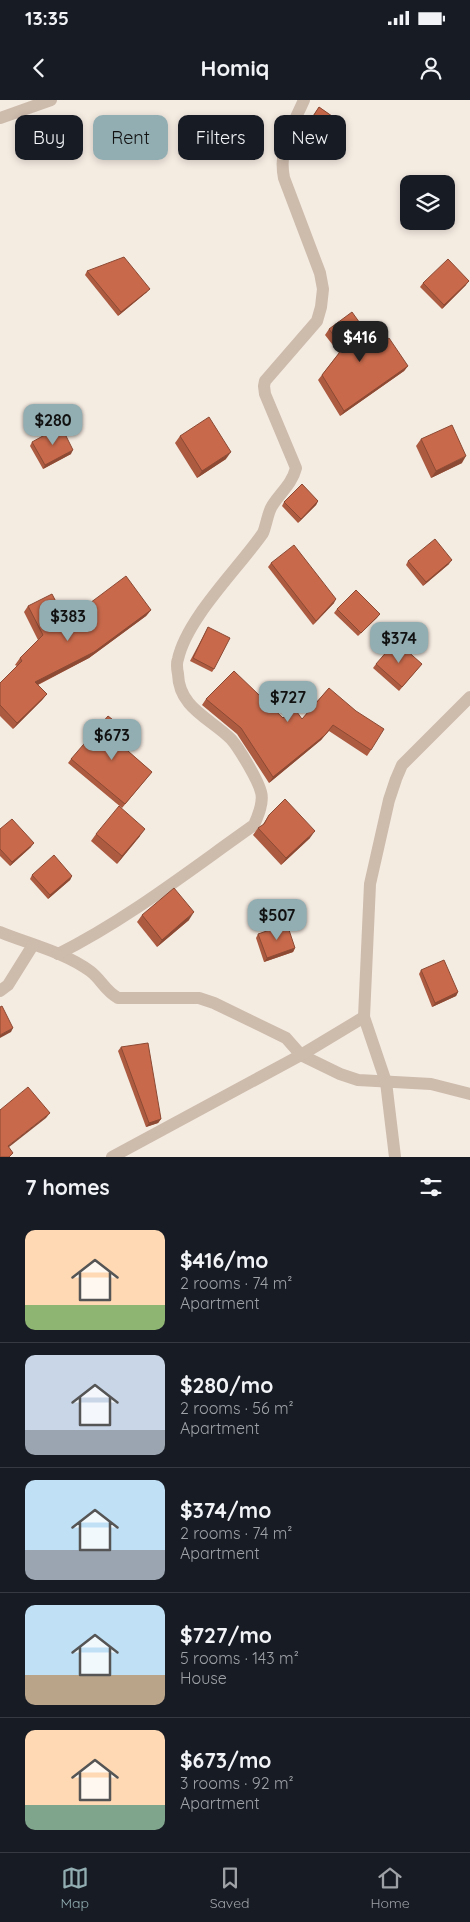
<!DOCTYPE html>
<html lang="en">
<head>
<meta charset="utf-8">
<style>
	:root { --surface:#171b24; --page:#242831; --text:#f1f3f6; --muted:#9ea1a6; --line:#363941; --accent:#92aeb2 }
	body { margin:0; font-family:Quicksand,sans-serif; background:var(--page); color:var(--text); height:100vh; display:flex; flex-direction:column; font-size:19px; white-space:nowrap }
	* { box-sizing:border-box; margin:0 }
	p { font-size:16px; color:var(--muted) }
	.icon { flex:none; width:28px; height:28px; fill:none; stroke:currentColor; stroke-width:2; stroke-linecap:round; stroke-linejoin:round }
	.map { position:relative; height:1057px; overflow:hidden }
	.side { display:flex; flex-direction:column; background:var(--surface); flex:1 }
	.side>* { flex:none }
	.banner { position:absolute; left:15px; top:15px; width:440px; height:45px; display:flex; gap:10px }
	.buttons { position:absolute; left:400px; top:75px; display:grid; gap:10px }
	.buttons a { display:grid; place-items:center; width:55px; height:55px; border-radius:10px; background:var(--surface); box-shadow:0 2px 8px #0003; font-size:25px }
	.price { position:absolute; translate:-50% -42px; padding:0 11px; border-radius:10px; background:var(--accent); color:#111; font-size:16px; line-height:32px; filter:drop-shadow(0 1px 2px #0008) }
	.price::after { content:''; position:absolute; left:50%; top:30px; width:15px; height:11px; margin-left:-8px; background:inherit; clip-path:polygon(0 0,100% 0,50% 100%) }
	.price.active { background:#222; color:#fff }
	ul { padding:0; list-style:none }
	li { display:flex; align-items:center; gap:15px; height:125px; padding:0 25px }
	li+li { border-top:1px solid var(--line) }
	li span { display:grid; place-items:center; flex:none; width:140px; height:100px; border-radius:10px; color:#555 }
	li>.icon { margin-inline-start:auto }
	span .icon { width:60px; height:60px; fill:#fffc; stroke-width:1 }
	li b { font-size:21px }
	h2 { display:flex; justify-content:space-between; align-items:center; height:60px; padding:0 25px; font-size:21px }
	.tag { padding:0 18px; border-radius:10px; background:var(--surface); box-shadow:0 2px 8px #0003; font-size:18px; line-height:45px }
	.tag.active { background:var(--accent); color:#111 }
	.status { display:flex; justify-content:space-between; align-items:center; height:35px; padding:0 25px; background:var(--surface); direction:ltr }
	.status svg { height:14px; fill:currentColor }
	header { display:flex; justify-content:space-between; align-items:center; height:65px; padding:0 25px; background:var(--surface); font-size:22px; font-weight:700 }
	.tab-bar { display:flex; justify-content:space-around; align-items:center; height:70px; border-top:1px solid var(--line); background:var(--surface); font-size:14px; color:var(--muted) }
	.tab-bar a { display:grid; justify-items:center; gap:2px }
	.tab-bar .active { color:var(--accent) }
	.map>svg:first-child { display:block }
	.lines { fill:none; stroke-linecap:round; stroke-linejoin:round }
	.minor { stroke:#cdbbac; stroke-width:12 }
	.wall { fill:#ac5a40 }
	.shaded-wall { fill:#8c4a34 }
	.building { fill:#c8694b; stroke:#8c4a34 }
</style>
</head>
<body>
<div class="status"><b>13:35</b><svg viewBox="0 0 49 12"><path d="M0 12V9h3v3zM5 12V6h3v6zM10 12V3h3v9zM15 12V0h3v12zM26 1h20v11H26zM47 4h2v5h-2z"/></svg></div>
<header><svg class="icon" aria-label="back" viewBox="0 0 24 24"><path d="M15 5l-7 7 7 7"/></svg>Homiq<svg class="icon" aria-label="person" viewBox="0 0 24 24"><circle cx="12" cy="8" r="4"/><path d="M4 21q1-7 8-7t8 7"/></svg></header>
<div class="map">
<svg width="470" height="1057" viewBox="0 0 470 1057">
	<rect width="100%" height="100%" fill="#f4ebe1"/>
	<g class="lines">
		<g class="minor">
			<polyline points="0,18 51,0"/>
			<path d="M0,832C29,844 64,852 90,871C102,880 104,890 118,898H199L214,903L286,938L301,955L340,974L358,980L431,984L470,994"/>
			<path d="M58,854C128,819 190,770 254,725C258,716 264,702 261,692C258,680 239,648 231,639C210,618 179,608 178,574C177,569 176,564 178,559C187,518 238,469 263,433C266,426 268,412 272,406C280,393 292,384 296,368L265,294L264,286L265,281L317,221L321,207L323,189L320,173L284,78C278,48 292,27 304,0"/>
			<polyline points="0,891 8,885 33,845"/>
			<polyline points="112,1057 301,955 364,917"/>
			<polyline points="395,1057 386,982 364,917 370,784 389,700 396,679 402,665 470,597"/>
		</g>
	</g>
	<g class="wall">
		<polygon points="319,7 339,21 323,44 303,31"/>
		<polygon points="87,171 147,192 118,216 85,175"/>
		<polygon points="423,183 466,185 442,209 420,187"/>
		<polygon points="329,229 377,247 408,266 404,271 340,316 318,280 339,253 325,235"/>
		<polygon points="180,336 226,359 197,378 175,343"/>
		<polygon points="421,339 462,363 431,378 416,346"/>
		<polygon points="32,342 71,354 43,369 30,346"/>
		<polygon points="318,401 316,405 298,423 282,406 284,402"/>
		<polygon points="408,461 449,464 423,486 406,465"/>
		<polygon points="271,463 334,503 313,525 268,467"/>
		<polygon points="28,506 66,521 151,510 146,516 89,558 38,585 47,594 42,600 13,629 0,616 0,583 17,566 15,565 20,558 38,540 24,512"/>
		<polygon points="337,509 380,514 377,518 358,536 334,513"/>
		<polygon points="208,527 214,569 212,572 190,561"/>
		<polygon points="376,564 422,564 399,591 373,568"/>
		<polygon points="329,588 371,650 367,656 329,631 321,640 269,683 237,634 202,605 206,599 283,618 302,619"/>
		<polygon points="127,637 121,645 152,672 122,708 68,663 71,659"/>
		<polygon points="269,715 310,738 281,765 253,735 258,728 262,726"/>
		<polygon points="0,729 31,747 10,766 0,756"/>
		<polygon points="96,734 140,736 117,764 91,741"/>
		<polygon points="32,775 72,776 70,780 48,799 30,779"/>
		<polygon points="142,815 189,820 157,847 137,822"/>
		<polygon points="258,834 295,848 293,852 264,862 256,838"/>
		<polygon points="421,870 458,892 456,896 432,907 419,874"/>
		<polygon points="121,947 161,1019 158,1023 146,1027 118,951"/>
	</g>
	<g class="shaded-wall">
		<polygon points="469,181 466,185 442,209 444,205"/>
		<polygon points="150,189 147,192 118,216 121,212"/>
		<polygon points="408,266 404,271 340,316 344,311"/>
		<polygon points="73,350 71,354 43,369 45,365"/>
		<polygon points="231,352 226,359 197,378 202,371"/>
		<polygon points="466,356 462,363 431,378 436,371"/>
		<polygon points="318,401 316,405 298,423 301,419"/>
		<polygon points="452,460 449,464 423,486 426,482"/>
		<polygon points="336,499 334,503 313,525 316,521"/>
		<polygon points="151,510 146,516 89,558 31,588 35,582"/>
		<polygon points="47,594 42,600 13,629 17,623"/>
		<polygon points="333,625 321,640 269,683 273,677"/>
		<polygon points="145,729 140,736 117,764 122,756"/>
		<polygon points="315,731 310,738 281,765 286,758"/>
		<polygon points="34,743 31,747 10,766 12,762"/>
		<polygon points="72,776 70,780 48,799 50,795"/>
		<polygon points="194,812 189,820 157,847 162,840"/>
		<polygon points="295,848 293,852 264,862 267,858"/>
		<polygon points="458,892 456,896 432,907 435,903"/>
		<polygon points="13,928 11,932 0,938 0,935"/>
		<polygon points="50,1013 46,1018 4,1051 8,1046"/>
		<polygon points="161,1019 158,1023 146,1027 149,1023"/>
	</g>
	<g class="building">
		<polygon points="319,7 339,21 325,41 306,27"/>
		<polygon points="124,157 150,189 121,212 87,171"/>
		<polygon points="448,159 469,181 444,205 423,183"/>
		<polygon points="352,212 377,247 389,238 408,266 344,311 322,275 343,248 329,229"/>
		<polygon points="209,317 231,352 202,371 180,336"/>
		<polygon points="452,325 466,356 436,371 421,339"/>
		<polygon points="61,326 73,350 45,365 32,342"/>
		<polygon points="302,384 318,401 301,419 284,402"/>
		<polygon points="435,439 452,460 426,482 408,461"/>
		<polygon points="294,445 336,499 316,521 271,463"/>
		<polygon points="126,476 151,510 94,552 35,582 47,594 17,623 0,605 0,583 22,561 20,558 43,535 28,506 52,494 66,521"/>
		<polygon points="356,490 380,514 361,533 337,509"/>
		<polygon points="208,527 230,538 214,569 193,558"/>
		<polygon points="396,541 422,564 402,587 376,564"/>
		<polygon points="234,571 283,618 294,608 302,619 329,588 356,611 384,629 371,650 333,625 325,635 273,677 241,628 206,599"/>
		<polygon points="108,616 130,633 120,644 152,672 125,704 71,659"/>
		<polygon points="285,699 315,731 286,758 258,728 264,724 269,715"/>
		<polygon points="119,706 145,729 122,756 96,734"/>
		<polygon points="12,719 34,743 12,762 0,749 0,729"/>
		<polygon points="54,755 72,776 50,795 32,775"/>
		<polygon points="174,788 194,812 162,840 142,815"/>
		<polygon points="287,824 295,848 267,858 258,834"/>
		<polygon points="444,860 458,892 435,903 421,870"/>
		<polygon points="2,906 13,928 0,935 0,907"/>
		<polygon points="148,943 161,1019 149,1023 121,947"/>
		<polygon points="28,987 50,1013 8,1046 13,1053 9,1057 0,1057 0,1010"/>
	</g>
</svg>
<div class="buttons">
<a><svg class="icon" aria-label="layers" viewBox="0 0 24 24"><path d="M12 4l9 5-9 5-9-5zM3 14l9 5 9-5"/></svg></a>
</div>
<b class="price active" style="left:360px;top:263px">$416</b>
<b class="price" style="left:53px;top:346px">$280</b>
<b class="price" style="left:68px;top:542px">$383</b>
<b class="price" style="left:399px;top:564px">$374</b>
<b class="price" style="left:288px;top:623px">$727</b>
<b class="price" style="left:112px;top:661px">$673</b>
<b class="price" style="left:277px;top:841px">$507</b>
<div class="banner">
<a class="tag">Buy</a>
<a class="tag active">Rent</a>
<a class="tag">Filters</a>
<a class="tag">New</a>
</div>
</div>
<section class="side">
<h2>7 homes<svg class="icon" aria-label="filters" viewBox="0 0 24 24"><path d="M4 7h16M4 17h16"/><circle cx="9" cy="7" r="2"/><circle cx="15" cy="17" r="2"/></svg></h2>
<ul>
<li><span style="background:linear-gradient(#ffd9b3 75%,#8fb573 0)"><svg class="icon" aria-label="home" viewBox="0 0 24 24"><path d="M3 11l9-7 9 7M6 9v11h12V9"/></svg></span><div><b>$416/mo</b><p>2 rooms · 74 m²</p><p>Apartment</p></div></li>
<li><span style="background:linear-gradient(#c9d6e8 75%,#9aa5b1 0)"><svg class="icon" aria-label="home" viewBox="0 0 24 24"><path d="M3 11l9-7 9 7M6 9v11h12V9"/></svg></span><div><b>$280/mo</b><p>2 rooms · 56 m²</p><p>Apartment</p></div></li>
<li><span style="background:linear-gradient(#bfe0f5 70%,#9aa5b1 0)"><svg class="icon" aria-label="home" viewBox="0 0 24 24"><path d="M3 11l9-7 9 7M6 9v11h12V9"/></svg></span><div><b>$374/mo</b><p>2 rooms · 74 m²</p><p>Apartment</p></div></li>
<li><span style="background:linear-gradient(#bfe0f5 70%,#b9a48a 0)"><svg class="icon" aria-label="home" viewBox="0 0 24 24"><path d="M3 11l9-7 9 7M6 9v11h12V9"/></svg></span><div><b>$727/mo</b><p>5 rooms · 143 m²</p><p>House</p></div></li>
<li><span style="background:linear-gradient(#ffd9b3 75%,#7fa58c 0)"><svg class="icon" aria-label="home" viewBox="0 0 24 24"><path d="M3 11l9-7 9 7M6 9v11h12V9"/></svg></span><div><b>$673/mo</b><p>3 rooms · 92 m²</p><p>Apartment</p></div></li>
</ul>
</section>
<nav class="tab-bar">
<a class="active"><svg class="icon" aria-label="map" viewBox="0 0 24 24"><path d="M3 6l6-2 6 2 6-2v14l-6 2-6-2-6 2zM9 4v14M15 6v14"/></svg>Map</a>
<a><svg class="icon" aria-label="saved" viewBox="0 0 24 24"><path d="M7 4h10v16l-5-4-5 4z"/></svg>Saved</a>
<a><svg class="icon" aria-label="home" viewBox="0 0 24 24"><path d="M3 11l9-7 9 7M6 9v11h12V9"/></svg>Home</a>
</nav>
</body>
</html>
